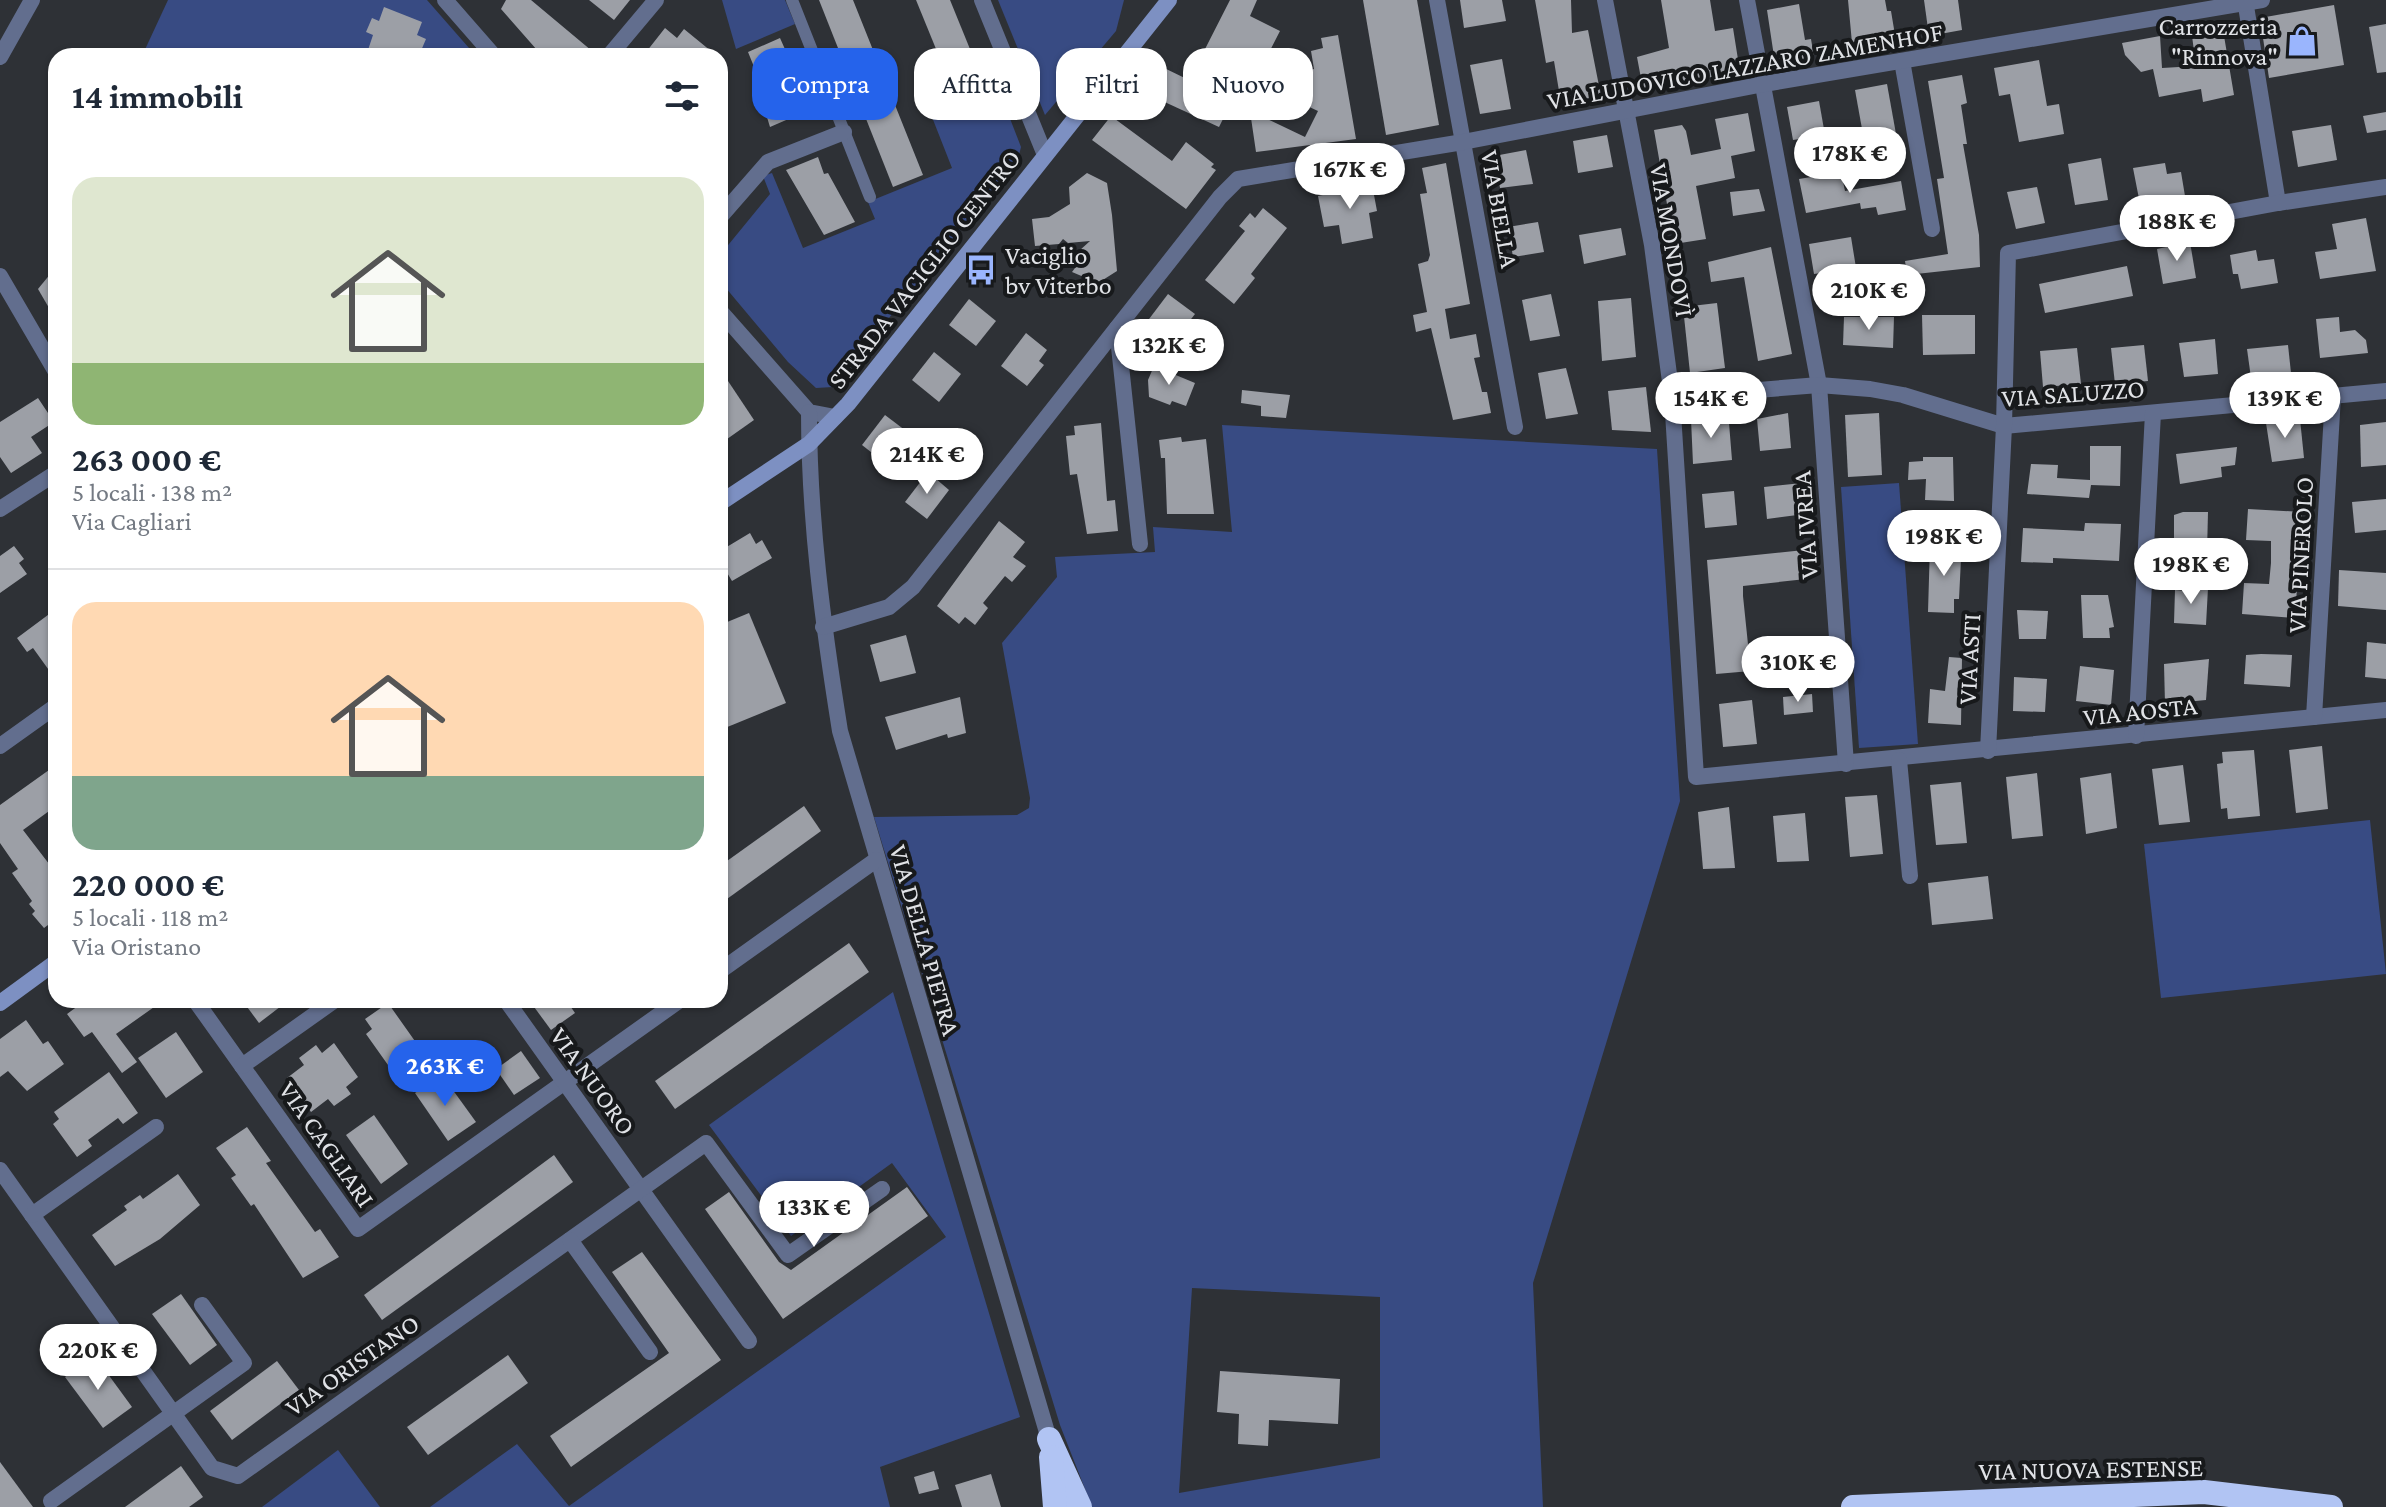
<!DOCTYPE html>
<html lang="it">
<head>
<meta charset="utf-8">
<style>
	:root { --surface:#fff; --page:#f6f6f7; --text:#1f2937; --muted:#747a83; --line:#e0e1e3; --accent:#2563eb }
	body { margin:0; font-family:"Crimson Pro",serif; background:var(--page); color:var(--text); height:100vh; display:flex; flex-direction:column; font-size:30px; white-space:nowrap }
	* { box-sizing:border-box; margin:0 }
	p { font-size:26px; color:var(--muted) }
	.icon { flex:none; width:44px; height:44px; fill:none; stroke:currentColor; stroke-width:2; stroke-linecap:round; stroke-linejoin:round }
	.map { position:relative; flex:1; overflow:hidden }
	.details { position:absolute; left:48px; top:48px; width:680px; height:960px; display:flex; flex-direction:column; background:var(--surface); border-radius:24px; box-shadow:0 2px 6px #0004 }
	.details>* { flex:none }
	.hud { position:absolute; left:752px; top:48px; width:760px; height:72px; display:flex; gap:16px }
	.price { position:absolute; translate:-50% -68px; padding:0 18px; border-radius:28px; background:#fff; color:#222; font-size:26px; line-height:52px; filter:drop-shadow(0 2px 4px #0008) }
	.price::after { content:''; position:absolute; left:50%; top:48px; width:24px; height:18px; margin-left:-12px; background:inherit; clip-path:polygon(0 0,100% 0,50% 100%) }
	.price.on { background:var(--accent); color:#fff }
	ul { padding:0; list-style:none }
	li { display:grid; align-content:center; gap:16px; height:424px; padding:0 24px }
	li+li { border-top:2px solid var(--line) }
	li span { display:grid; place-items:center; height:248px; border-radius:24px; color:#555 }
	li>.icon { margin-inline-start:auto }
	span .icon { width:144px; height:144px; fill:#fffc; stroke-width:1 }
	li b { font-size:34px }
	h2 { display:flex; justify-content:space-between; align-items:center; height:96px; padding:0 24px; font-size:34px }
	.pill { padding:0 28px; border-radius:24px; background:var(--surface); box-shadow:0 2px 6px #0004; font-size:28px; line-height:72px }
	.pill.on { background:var(--accent); color:#fff }
	.map>svg:first-child { display:block }
	.green { fill:#384b83; fill-rule:evenodd }
	.building { fill:#9c9fa6 }
	.lines { fill:none; stroke-linecap:round; stroke-linejoin:round }
	.lane { stroke:#626e8e; stroke-width:12 }
	.street { stroke:#626e8e; stroke-width:16 }
	.secondary { stroke:#7d90c2; stroke-width:16 }
	.highway { stroke:#b1c4f3; stroke-width:24 }
	.labels { text-anchor:middle; stroke-width:8; stroke-linejoin:round; paint-order:stroke }
	.poi-label { font-size:26px; fill:#e0e2e6; stroke:#17191b; text-anchor:end }
	.street-label { font-size:26px; fill:#e0e2e6; stroke:#17191b }
</style>
</head>
<body>
<div class="map">
<svg width="2386" height="1507" viewBox="0 0 2386 1507">
	<rect width="100%" height="100%" fill="#2e3136"/>
	<g class="green">
		<polygon points="168,0 427,0 476,56 142,56"/>
		<polygon points="722,0 785,0 795,24 736,49"/>
		<polygon points="998,0 1124,0 1116,31 1045,115"/>
		<polygon points="997,85 1021,147 1018,159 833,387 816,388 788,362 720,281 720,255 770,194 763,176 772,173 803,248 875,219 868,202 952,168 930,112"/>
		<path d="M1222,425L1657,449L1680,801L1533,1283L1543,1507H1092L1060,1425L874,817L1017,815L1029,808L1030,798L1002,643L1057,577L1055,557L1155,552L1153,527L1232,532ZM1192,1288L1380,1297V1458L1179,1493Z"/>
		<polygon points="1899,483 1918,744 1859,748 1841,487"/>
		<polygon points="2370,820 2386,974 2161,998 2144,844"/>
		<polygon points="893,992 1020,1417 880,1467 890,1507 430,1507 517,1444 569,1506 946,1237 892,1163 791,1236 709,1125"/>
		<polygon points="338,1450 380,1507 262,1507"/>
	</g>
	<g class="building">
		<polygon points="506,0 531,0 598,56 532,56 537,50 501,9"/>
		<polygon points="589,0 630,0 614,20"/>
		<polygon points="819,0 853,0 923,175 893,187"/>
		<polygon points="916,0 950,0 983,81 954,93"/>
		<polygon points="1230,0 1257,0 1250,16 1280,31 1255,80 1203,53"/>
		<polygon points="1363,0 1417,0 1439,125 1386,135"/>
		<polygon points="1460,0 1502,0 1506,21 1464,28"/>
		<polygon points="1535,0 1571,0 1572,33 1588,30 1601,96 1561,103 1554,61 1546,63"/>
		<polygon points="1661,0 1710,0 1715,31 1733,28 1740,72 1643,89 1637,57 1669,48"/>
		<polygon points="1848,0 1885,0 1887,11 1891,11 1895,35 1852,43"/>
		<polygon points="1924,0 1958,0 1962,30 1929,36"/>
		<polygon points="1799,4 1805,40 1811,39 1814,57 1775,63 1767,10"/>
		<polygon points="2334,5 2344,65 2269,78 2260,18"/>
		<polygon points="384,7 422,22 417,35 426,39 420,53 412,50 410,56 383,56 368,50 373,35 366,32 372,18 379,21"/>
		<polygon points="2386,24 2386,72 2377,73 2369,27"/>
		<polygon points="665,28 677,38 684,29 717,56 643,56"/>
		<polygon points="2223,30 2234,95 2203,102 2201,89 2159,97 2153,69 2141,72 2125,55 2122,43 2160,36 2162,68 2196,66 2192,36"/>
		<polygon points="1338,35 1356,139 1256,152 1251,118 1263,117 1305,137 1318,111 1305,105 1299,73 1314,69 1311,51 1323,48 1321,38"/>
		<polygon points="780,38 788,56 784,58 800,114 770,127 759,91 763,89 748,52"/>
		<polygon points="1502,59 1511,109 1480,114 1470,65"/>
		<polygon points="2039,60 2047,106 2059,104 2064,134 2019,142 2010,94 1999,96 1994,68"/>
		<polygon points="1158,65 1232,101 1219,127 1145,93"/>
		<polygon points="1962,75 1967,103 1961,105 1967,144 1963,144 1979,235 1980,267 1907,275 1905,261 1948,254 1937,179 1944,178 1928,81"/>
		<polygon points="1887,84 1896,134 1864,140 1855,90"/>
		<polygon points="1819,101 1825,135 1793,140 1787,107"/>
		<polygon points="2386,112 2386,130 2367,133 2363,116"/>
		<polygon points="1748,113 1755,151 1731,156 1735,178 1696,186 1706,239 1674,244 1654,130 1682,125 1686,131 1691,155 1721,149 1715,119"/>
		<polygon points="1111,116 1172,161 1186,142 1214,164 1211,167 1216,170 1186,209 1092,140"/>
		<polygon points="2331,125 2337,160 2298,167 2292,131"/>
		<polygon points="1607,135 1613,167 1578,173 1573,141"/>
		<polygon points="1526,150 1533,184 1500,188 1494,156"/>
		<polygon points="818,157 824,174 828,173 855,222 824,235 786,170"/>
		<polygon points="2101,158 2108,200 2075,205 2068,164"/>
		<polygon points="1446,163 1470,304 1445,309 1450,339 1476,334 1480,357 1474,358 1482,392 1487,392 1491,413 1453,420 1431,328 1416,332 1413,315 1427,312 1418,264 1428,261 1430,255 1420,194 1427,193 1422,168"/>
		<polygon points="2165,163 2167,174 2181,172 2185,196 2140,204 2133,168"/>
		<polygon points="1841,172 1845,191 1901,181 1906,210 1878,215 1876,207 1861,209 1860,203 1806,213 1799,179"/>
		<polygon points="1087,173 1107,183 1112,215 1117,271 1098,283 1072,272 1084,256 1079,251 1090,241 1068,243 1063,239 1059,244 1035,246 1032,219 1049,217 1070,204 1069,187"/>
		<polygon points="1371,179 1377,211 1369,213 1373,238 1342,244 1339,225 1324,227 1318,196 1352,189 1352,183"/>
		<polygon points="2037,187 2045,223 2016,229 2007,192"/>
		<polygon points="1759,189 1765,211 1733,216 1730,192"/>
		<polygon points="1263,208 1287,228 1251,274 1255,278 1234,304 1205,280 1245,231 1239,226 1250,213 1255,218"/>
		<polygon points="2366,218 2376,271 2320,279 2315,252 2337,249 2332,224"/>
		<polygon points="1538,222 1544,252 1513,257 1508,227"/>
		<polygon points="1621,228 1626,255 1584,264 1579,235"/>
		<polygon points="1851,237 1858,280 1831,283 1829,272 1814,274 1809,244"/>
		<polygon points="2190,242 2196,278 2163,284 2157,249"/>
		<polygon points="1771,247 1792,354 1758,361 1744,277 1711,282 1708,262"/>
		<polygon points="2256,250 2258,261 2274,259 2278,283 2241,289 2238,274 2233,274 2230,255"/>
		<polygon points="2127,266 2133,296 2045,313 2039,284"/>
		<polygon points="56,267 56,320 38,289"/>
		<polygon points="1168,294 1195,314 1174,341 1146,323"/>
		<polygon points="1551,294 1560,336 1530,341 1522,300"/>
		<polygon points="1631,298 1636,357 1602,361 1598,301"/>
		<polygon points="969,299 996,321 976,346 949,325"/>
		<polygon points="1717,303 1725,368 1690,373 1683,307"/>
		<polygon points="1922,315 1975,315 1975,354 1923,355"/>
		<polygon points="1844,317 1894,317 1893,348 1843,345"/>
		<polygon points="2339,317 2340,332 2355,330 2366,340 2368,353 2320,358 2316,319"/>
		<polygon points="1026,333 1047,350 1039,361 1044,365 1027,386 1001,366"/>
		<polygon points="2215,339 2218,374 2184,377 2179,343"/>
		<polygon points="2144,345 2148,381 2115,384 2111,348"/>
		<polygon points="2288,345 2291,373 2251,378 2247,349"/>
		<polygon points="2077,348 2081,384 2043,387 2040,351"/>
		<polygon points="934,352 961,374 939,402 912,380"/>
		<polygon points="1154,366 1195,383 1186,406 1172,401 1170,405 1149,397 1148,380"/>
		<polygon points="1566,368 1578,414 1546,419 1538,373"/>
		<polygon points="720,369 754,420 720,444"/>
		<polygon points="1646,387 1651,432 1612,430 1608,391"/>
		<polygon points="1242,390 1290,395 1286,418 1261,416 1261,406 1241,403"/>
		<polygon points="38,398 54,422 31,437 42,453 11,473 0,457 0,422"/>
		<polygon points="1788,413 1791,448 1760,451 1757,419"/>
		<polygon points="1879,413 1882,475 1848,477 1845,415"/>
		<polygon points="885,415 914,437 890,467 862,445"/>
		<polygon points="1723,416 1723,424 1729,423 1732,460 1693,464 1691,419"/>
		<polygon points="2300,419 2304,458 2272,462 2266,423"/>
		<polygon points="2386,422 2386,465 2361,467 2360,425"/>
		<polygon points="1101,423 1107,501 1115,500 1118,531 1087,534 1077,474 1070,475 1066,436 1075,435 1074,426"/>
		<polygon points="1181,437 1182,442 1206,439 1214,514 1167,514 1165,458 1161,458 1159,440"/>
		<polygon points="2090,446 2121,446 2120,486 2091,485 2089,498 2027,494 2031,464 2058,465 2057,478 2090,480"/>
		<polygon points="2237,447 2235,465 2221,467 2222,477 2180,484 2176,454"/>
		<polygon points="1923,457 1953,457 1954,501 1925,500 1926,479 1908,480 1909,462 1923,461"/>
		<polygon points="928,472 949,490 927,519 905,502"/>
		<polygon points="1802,483 1805,514 1767,519 1764,487"/>
		<polygon points="1734,491 1737,525 1705,528 1702,494"/>
		<polygon points="2386,499 2386,530 2355,533 2352,502"/>
		<polygon points="2248,509 2302,512 2295,618 2242,614 2244,583 2269,584 2271,563 2271,541 2246,540"/>
		<polygon points="2183,512 2208,512 2207,552 2174,553 2174,515"/>
		<polygon points="999,521 1025,542 1013,557 1026,566 1012,582 1005,576 983,603 988,608 975,625 965,617 959,624 937,606"/>
		<polygon points="2085,523 2121,524 2119,561 2053,558 2053,563 2021,562 2023,528 2084,531"/>
		<polygon points="750,533 756,544 762,540 772,558 732,581 720,561 720,551"/>
		<polygon points="1930,544 1957,545 1956,559 1961,559 1959,599 1954,599 1954,613 1928,612"/>
		<polygon points="14,546 24,559 19,563 27,574 0,593 0,556"/>
		<polygon points="1804,550 1806,579 1743,586 1743,596 1749,654 1808,650 1809,666 1716,674 1707,560"/>
		<polygon points="2339,570 2386,573 2386,610 2338,606"/>
		<polygon points="2187,587 2208,588 2206,625 2174,623 2175,590 2187,591"/>
		<polygon points="2081,595 2108,595 2114,627 2109,628 2110,638 2083,638"/>
		<polygon points="56,609 56,680 33,648 27,652 17,638"/>
		<polygon points="2017,610 2048,611 2046,639 2019,639"/>
		<polygon points="749,613 786,703 720,730 720,625"/>
		<polygon points="906,635 916,673 880,682 870,645"/>
		<polygon points="2367,642 2386,644 2386,679 2365,677"/>
		<polygon points="2261,654 2292,655 2290,687 2244,684 2246,655"/>
		<polygon points="1949,657 1962,658 1961,725 1928,723 1930,689 1945,691"/>
		<polygon points="2209,659 2206,700 2165,704 2164,664"/>
		<polygon points="2080,666 2114,670 2111,705 2076,701"/>
		<polygon points="2014,677 2047,679 2045,712 2013,711"/>
		<polygon points="1812,694 1813,712 1784,715 1783,697"/>
		<polygon points="960,697 966,733 948,738 947,734 896,750 885,717"/>
		<polygon points="1752,700 1757,744 1723,747 1719,704"/>
		<polygon points="2322,746 2328,809 2296,813 2289,750"/>
		<polygon points="2254,750 2260,816 2228,819 2227,808 2221,809 2217,764 2223,763 2222,752"/>
		<polygon points="56,765 56,806 23,830 56,873 56,919 44,928 32,914 35,911 29,904 32,901 12,873 18,869 0,843 0,805"/>
		<polygon points="2183,765 2190,822 2159,825 2152,769"/>
		<polygon points="2037,773 2043,836 2012,839 2006,777"/>
		<polygon points="2111,773 2117,828 2086,834 2080,778"/>
		<polygon points="1961,782 1967,843 1936,845 1930,785"/>
		<polygon points="1877,795 1883,854 1850,857 1845,797"/>
		<polygon points="804,806 821,831 720,904 720,866"/>
		<polygon points="1729,807 1735,868 1703,869 1698,812"/>
		<polygon points="1805,813 1809,861 1777,862 1773,816"/>
		<polygon points="1988,876 1993,919 1932,925 1928,883"/>
		<polygon points="849,943 869,972 675,1109 655,1081"/>
		<polygon points="86,1000 164,1000 116,1034 137,1062 122,1073 92,1032 84,1037 67,1014"/>
		<polygon points="242,1000 289,1000 259,1023"/>
		<polygon points="529,1000 566,1000 575,1013 551,1030"/>
		<polygon points="388,1003 417,1044 388,1065 366,1034 372,1029 365,1019"/>
		<polygon points="26,1020 43,1044 48,1041 64,1064 27,1091 8,1071 0,1077 0,1039"/>
		<polygon points="176,1032 203,1072 166,1098 138,1058"/>
		<polygon points="334,1043 358,1077 346,1087 351,1094 334,1106 328,1099 311,1112 287,1078 304,1065 299,1058 316,1045 322,1053"/>
		<polygon points="521,1051 540,1078 514,1095 496,1069"/>
		<polygon points="109,1072 138,1113 123,1124 118,1118 88,1140 92,1146 77,1157 53,1124 59,1119 54,1112"/>
		<polygon points="442,1075 476,1122 448,1141 415,1093"/>
		<polygon points="374,1115 408,1164 381,1184 346,1135"/>
		<polygon points="247,1127 271,1161 266,1163 315,1232 320,1229 339,1257 303,1278 254,1204 251,1206 231,1178 236,1175 216,1148"/>
		<polygon points="554,1155 573,1182 382,1320 364,1295"/>
		<polygon points="178,1174 200,1205 160,1239 115,1266 92,1235 127,1210 124,1206 140,1195 143,1199"/>
		<polygon points="907,1187 928,1216 783,1319 705,1209 729,1192 779,1262 791,1270"/>
		<polygon points="642,1252 721,1360 571,1467 550,1436 669,1353 612,1272"/>
		<polygon points="181,1294 217,1345 190,1365 152,1314"/>
		<polygon points="94,1355 132,1407 103,1428 65,1377"/>
		<polygon points="508,1355 528,1383 428,1455 407,1427"/>
		<polygon points="277,1361 299,1390 232,1440 210,1411"/>
		<polygon points="1220,1371 1340,1379 1338,1424 1269,1420 1268,1446 1238,1444 1239,1414 1217,1412"/>
		<polygon points="0,1462 33,1507 0,1507"/>
		<polygon points="181,1466 203,1497 189,1507 125,1507"/>
		<polygon points="934,1471 939,1489 919,1494 914,1477"/>
		<polygon points="991,1474 1001,1507 962,1507 955,1485"/>
	</g>
	<g class="lines">
		<polyline class="lane" points="792,0 870,197"/>
		<g class="street">
			<polyline points="445,0 494,56"/>
			<polyline points="982,0 1045,155"/>
			<polyline points="1437,0 1515,427"/>
			<polyline points="1605,0 1652,245 1672,397 1696,777 2386,710"/>
			<polyline points="1747,0 1819,385 1846,764"/>
			<polyline points="2245,0 2278,203"/>
			<polyline points="609,56 656,0"/>
			<polyline points="0,57 32,0"/>
			<polyline points="1902,61 1932,229"/>
			<polyline points="720,217 768,162 844,132"/>
			<polyline points="0,276 56,372"/>
			<polyline points="720,311 809,412 835,417"/>
			<polyline points="1117,328 1140,544"/>
			<polyline points="1672,397 1819,385 1870,389 1903,395 2004,426 2386,391"/>
			<path d="M809,412C809,520 823,625 840,731L1049,1439"/>
			<polyline points="0,509 56,473"/>
			<polyline points="823,627 889,607 913,587 1220,197 1238,179 1463,142 1764,84 2262,0"/>
			<polyline points="2314,717 2333,396"/>
			<polyline points="2136,736 2153,413"/>
			<polyline points="0,746 56,706"/>
			<polyline points="1988,751 2004,426 2008,253 2278,203 2386,187"/>
			<polyline points="1899,760 1910,876"/>
			<polyline points="720,971 876,860"/>
			<polyline points="195,1000 358,1229 680,1000"/>
			<polyline points="506,1000 749,1341"/>
			<polyline points="242,1066 335,1000"/>
			<polyline points="0,1170 212,1468 238,1476 706,1143 788,1255 882,1189"/>
			<polyline points="32,1215 156,1127"/>
			<polyline points="570,1240 650,1352"/>
			<polyline points="51,1501 244,1363 202,1305"/>
		</g>
		<g class="secondary">
			<polyline points="720,503 809,444 848,404 1169,0"/>
			<polyline points="0,1003 56,962"/>
		</g>
		<g class="highway">
			<polyline points="1049,1439 1080,1507"/>
			<polyline points="1051,1457 1055,1507"/>
			<polyline points="1853,1507 2204,1492 2331,1507"/>
		</g>
	</g>
	<defs>
		<g id="shop-bare" transform="scale(2.4)"><path d="M-5-2.5h2.3a2.7 3.5 0 0 1 5.4 0H5L5.5 6h-11ZM-1.5-2.5h3a1.5 2.3 0 0 0-3 0Z" fill="#9ab5fd" stroke="#17191b" stroke-width="2.5" paint-order="stroke"/></g>
		<g id="bus-bare" transform="scale(2.4)"><path d="M-5-6H5V4H4V6H2V4H-2V6H-4V4H-5ZM-3.5-4V0h7V-4ZM-3.5 1.2v1.5H-2V1.2ZM2 1.2v1.5H3.5V1.2Z" fill="#9ab5fd" stroke="#17191b" stroke-width="2.5" paint-order="stroke"/></g>
	</defs>
	<g fill-rule="evenodd">
		<use href="#shop-bare" x="2302" y="41"/>
		<use href="#bus-bare" x="981" y="270"/>
	</g>
	<g class="labels">
		<g class="poi-label">
			<text x="2278" y="35">Carrozzeria<tspan x="2278" dy="30">"Rinnova"</tspan></text>
			<text x="1005" y="264" text-anchor="start">Vaciglio<tspan x="1005" dy="30">bv Viterbo</tspan></text>
		</g>
		<g class="street-label">
			<text transform="translate(1745 66) rotate(-10)" y="9">VIA LUDOVICO LAZZARO ZAMENHOF</text>
			<text transform="translate(1500 209) rotate(80)" y="9">VIA BIELLA</text>
			<text transform="translate(1672 240) rotate(80)" y="9">VIA MONDOVÌ</text>
			<text transform="translate(924 269) rotate(-52)" y="9">STRADA VACIGLIO CENTRO</text>
			<text transform="translate(2073 393) rotate(-4)" y="9">VIA SALUZZO</text>
			<text transform="translate(1805 525) rotate(-94)" y="9">VIA IVREA</text>
			<text transform="translate(2300 555) rotate(-87)" y="9">VIA PINEROLO</text>
			<text transform="translate(1969 659) rotate(-87)" y="9">VIA ASTI</text>
			<text transform="translate(2140 711) rotate(-6)" y="9">VIA AOSTA</text>
			<text transform="translate(925 940) rotate(74)" y="9">VIA DELLA PIETRA</text>
			<text transform="translate(593 1081) rotate(54)" y="9">VIA NUORO</text>
			<text transform="translate(327 1144) rotate(55)" y="9">VIA CAGLIARI</text>
			<text transform="translate(352 1365) rotate(-35)" y="9">VIA ORISTANO</text>
			<text transform="translate(2091 1469) rotate(-1)" y="9">VIA NUOVA ESTENSE</text>
		</g>
	</g>
</svg>
<b class="price" style="left:1850px;top:195px">178K €</b>
<b class="price" style="left:1350px;top:211px">167K €</b>
<b class="price" style="left:2177px;top:263px">188K €</b>
<b class="price" style="left:1869px;top:332px">210K €</b>
<b class="price" style="left:1169px;top:387px">132K €</b>
<b class="price" style="left:1711px;top:440px">154K €</b>
<b class="price" style="left:2285px;top:440px">139K €</b>
<b class="price" style="left:927px;top:496px">214K €</b>
<b class="price" style="left:1944px;top:578px">198K €</b>
<b class="price" style="left:2191px;top:606px">198K €</b>
<b class="price" style="left:1798px;top:704px">310K €</b>
<b class="price on" style="left:445px;top:1108px">263K €</b>
<b class="price" style="left:814px;top:1249px">133K €</b>
<b class="price" style="left:98px;top:1392px">220K €</b>
<div class="hud">
<a class="pill on">Compra</a>
<a class="pill">Affitta</a>
<a class="pill">Filtri</a>
<a class="pill">Nuovo</a>
</div>
<section class="details">
<h2>14 immobili<svg class="icon" aria-label="filters" viewBox="0 0 24 24"><path d="M4 7h16M4 17h16"/><circle cx="9" cy="7" r="2"/><circle cx="15" cy="17" r="2"/></svg></h2>
<ul>
<li><span style="background:linear-gradient(#dfe7d0 75%,#8fb573 0)"><svg class="icon" aria-label="home" viewBox="0 0 24 24"><path d="M3 11l9-7 9 7M6 9v11h12V9"/></svg></span><div><b>263 000 €</b><p>5 locali · 138 m²</p><p>Via Cagliari</p></div></li>
<li><span style="background:linear-gradient(#ffd9b3 70%,#7fa58c 0)"><svg class="icon" aria-label="home" viewBox="0 0 24 24"><path d="M3 11l9-7 9 7M6 9v11h12V9"/></svg></span><div><b>220 000 €</b><p>5 locali · 118 m²</p><p>Via Oristano</p></div></li>
</ul>
</section>
</div>
</body>
</html>
